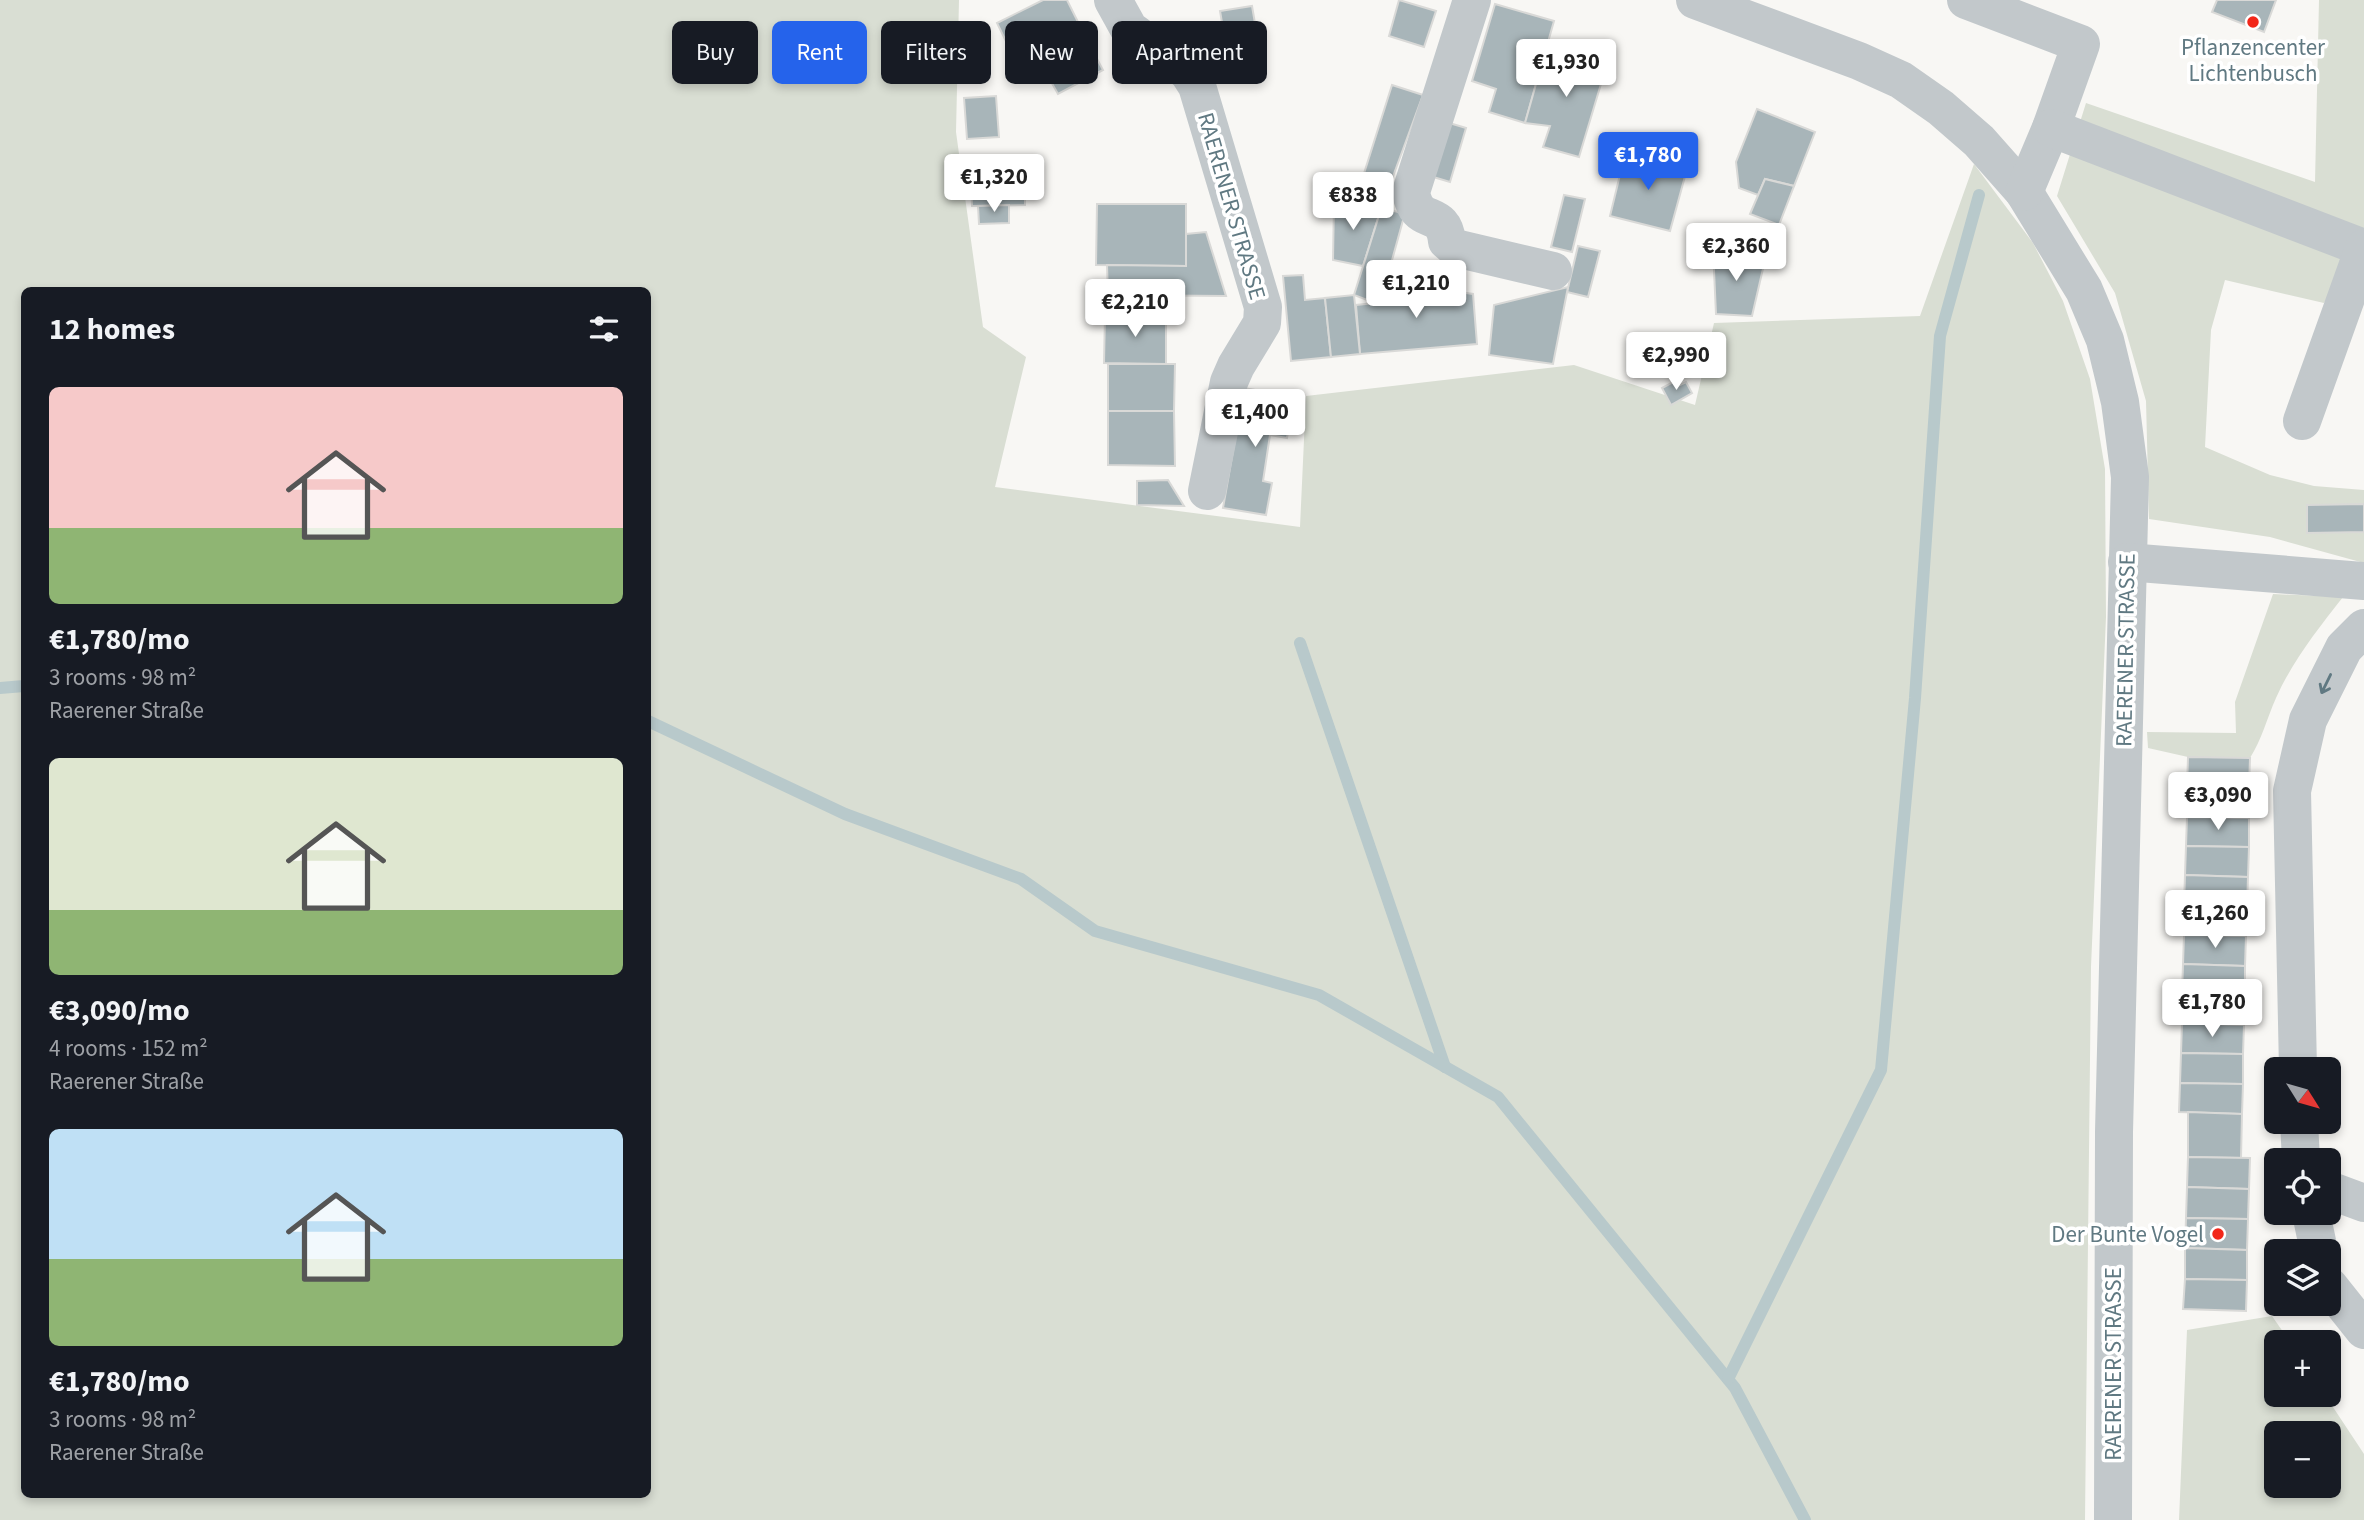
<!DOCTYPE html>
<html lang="en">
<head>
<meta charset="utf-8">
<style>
	:root { --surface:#171b24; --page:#20242c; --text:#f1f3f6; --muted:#9ea1a6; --accent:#2563eb }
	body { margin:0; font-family:"Source Sans 3",sans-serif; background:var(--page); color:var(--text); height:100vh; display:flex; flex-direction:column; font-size:26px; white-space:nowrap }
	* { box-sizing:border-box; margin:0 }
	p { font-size:23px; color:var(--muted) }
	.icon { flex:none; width:38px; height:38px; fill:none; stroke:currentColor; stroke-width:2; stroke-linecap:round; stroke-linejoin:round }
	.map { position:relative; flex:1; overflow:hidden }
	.panel { position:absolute; left:21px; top:287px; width:630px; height:1211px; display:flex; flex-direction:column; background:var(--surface); border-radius:10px; box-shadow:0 4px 10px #0003 }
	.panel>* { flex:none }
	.banner { position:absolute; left:672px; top:21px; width:665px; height:63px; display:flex; gap:14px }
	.needle { width:46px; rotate:127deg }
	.tools { position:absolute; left:2264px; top:1057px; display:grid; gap:14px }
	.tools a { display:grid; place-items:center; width:77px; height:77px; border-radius:10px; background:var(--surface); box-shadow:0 4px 10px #0003; font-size:35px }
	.price { position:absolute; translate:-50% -60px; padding:0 16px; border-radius:7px; background:#fff; color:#222; font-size:23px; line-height:46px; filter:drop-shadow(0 2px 4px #0008) }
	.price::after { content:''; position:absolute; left:50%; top:42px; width:21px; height:16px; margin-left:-10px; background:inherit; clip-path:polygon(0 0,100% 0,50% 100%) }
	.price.active { background:var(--accent); color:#fff }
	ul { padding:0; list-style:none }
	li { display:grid; align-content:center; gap:14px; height:371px; padding:0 28px }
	li span { display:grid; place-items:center; height:217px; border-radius:10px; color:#555 }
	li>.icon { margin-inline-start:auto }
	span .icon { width:126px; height:126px; fill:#fffc; stroke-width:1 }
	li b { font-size:30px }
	h2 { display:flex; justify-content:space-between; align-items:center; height:84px; padding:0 28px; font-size:30px }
	.tag { padding:0 24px; border-radius:10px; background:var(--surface); box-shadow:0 4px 10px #0003; font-size:24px; line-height:63px }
	.tag.active { background:var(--accent); color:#fff }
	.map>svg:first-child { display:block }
	.green { fill:#d9ded3; fill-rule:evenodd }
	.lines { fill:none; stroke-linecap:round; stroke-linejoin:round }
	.stream { stroke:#b8c9cb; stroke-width:12 }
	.building { fill:#a8b5b9; stroke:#d9d9d7; stroke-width:2 }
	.minor { stroke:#c2c8cb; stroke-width:38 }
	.oneway { stroke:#607982 }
	.poi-dot { fill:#f2271a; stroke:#fff; stroke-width:2.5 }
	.labels { text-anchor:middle; stroke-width:7; stroke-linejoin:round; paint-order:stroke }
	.poi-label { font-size:23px; fill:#607982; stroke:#fff }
	.street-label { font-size:23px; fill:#607982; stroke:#fff }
</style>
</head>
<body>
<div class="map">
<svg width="2364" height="1520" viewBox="0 0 2364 1520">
	<rect width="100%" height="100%" fill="#f8f7f4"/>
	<g class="green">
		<path d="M0,0H959L956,132L983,327L1026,357L995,487L1300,527L1306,396L1574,365L1695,405L1714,323L1920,316L1974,164L2033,243L2063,301L2090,379L2105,469L2106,617L2091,967L2085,1520H0ZM24,290H648V1494H24Z"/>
		<polygon points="2319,0 2364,0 2364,237 2324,303 2225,280 2211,330 2205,447 2270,475 2314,486 2364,490 2364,563 2270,537 2149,519 2146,401 2115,293 2057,196 2086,103 2315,182"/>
		<path d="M2273,594L2343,597C2318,629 2293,660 2276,698C2267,718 2262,739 2250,758L2188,757L2148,748L2147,732L2236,733L2235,702Z"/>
		<path d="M2272,1316L2290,1342H2277V1395H2325L2364,1454V1520H2179L2187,1330ZM2329,1433V1486H2277V1433Z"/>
	</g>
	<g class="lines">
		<g class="stream">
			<polyline points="1300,643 1445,1067"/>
			<polyline points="0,688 24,686"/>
			<polyline points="648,721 845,814 1021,879 1095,931 1319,995 1498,1097 1735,1388 1805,1520"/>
			<polyline points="1728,1379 1881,1070 1915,698 1940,336 1979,195"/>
		</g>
	</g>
	<g class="building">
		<polygon points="1043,0 1067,0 1087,40 1022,74 997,23"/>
		<polygon points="1399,0 1436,11 1424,47 1389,36"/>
		<polygon points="2217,0 2276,0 2264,32 2212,12"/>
		<polygon points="1495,4 1554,21 1525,123 1489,112 1496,89 1472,81"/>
		<polygon points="1252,6 1262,64 1230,69 1220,11"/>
		<polygon points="1087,40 1103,70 1058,94 1041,64"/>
		<polygon points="1547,45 1607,64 1579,157 1543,147 1550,126 1525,123"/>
		<polygon points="1392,85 1423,95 1381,209 1354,205"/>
		<polygon points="996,96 999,137 967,139 964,98"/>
		<polygon points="1757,109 1815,132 1794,186 1765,179 1758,195 1739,188 1736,162"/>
		<polygon points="1446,122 1466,128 1450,182 1430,176"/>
		<polygon points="1625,154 1687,169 1670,231 1610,216"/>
		<polygon points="1765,179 1794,186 1779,225 1750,214"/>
		<polygon points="1025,187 1025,205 972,206 971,188"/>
		<polygon points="1564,195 1585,199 1572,252 1551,247"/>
		<polygon points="1334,201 1381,209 1363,266 1333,260"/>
		<polygon points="1097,204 1186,204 1186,266 1096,265"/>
		<polygon points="1009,205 1009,223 979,224 978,206"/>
		<polygon points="1381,209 1405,213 1386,282 1375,303 1354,295"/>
		<polygon points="1206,232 1226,296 1108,295 1107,265 1186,266 1186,234"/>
		<polygon points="1578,246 1600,251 1588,297 1567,292"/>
		<polygon points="1713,249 1765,260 1752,316 1716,314"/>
		<polygon points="1303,275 1305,300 1325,298 1331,357 1291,361 1283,276"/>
		<polygon points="1386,282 1473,294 1477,344 1360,354 1356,305 1375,303"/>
		<polygon points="1568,287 1553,364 1489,355 1494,305"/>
		<polygon points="1354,295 1360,354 1331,357 1325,298"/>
		<rect x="1118" y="297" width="48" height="16"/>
		<polygon points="1166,313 1166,364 1104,363 1105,314"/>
		<polygon points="1108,364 1175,364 1174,411 1108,411"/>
		<polygon points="1675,381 1678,386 1686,382 1692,393 1671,405 1662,388"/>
		<polygon points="1244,388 1294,397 1287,438 1270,435 1263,481 1272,483 1266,515 1223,508"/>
		<polygon points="1108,411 1174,411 1175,466 1108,465"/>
		<polygon points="1168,480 1184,506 1137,505 1137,481"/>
		<polygon points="2364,504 2364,532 2307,533 2307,505"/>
		<polygon points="2188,757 2250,758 2249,788 2187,787"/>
		<polygon points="2187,787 2249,788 2249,818 2187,817"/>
		<polygon points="2187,817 2249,818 2249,847 2186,846"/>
		<polygon points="2186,846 2249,847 2248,877 2185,875"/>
		<polygon points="2185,875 2248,877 2247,907 2184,905"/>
		<polygon points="2184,905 2247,907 2246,936 2184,935"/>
		<polygon points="2184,935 2246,936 2245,966 2183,964"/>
		<polygon points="2183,964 2245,966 2245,995 2182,994"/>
		<polygon points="2182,994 2245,995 2244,1025 2182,1023"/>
		<polygon points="2182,1023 2244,1025 2243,1054 2181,1053"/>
		<polygon points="2181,1053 2243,1054 2243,1084 2180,1083"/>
		<polygon points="2180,1083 2243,1084 2242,1114 2179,1112"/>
		<polygon points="2188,1112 2242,1114 2241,1158 2188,1157"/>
		<polygon points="2188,1157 2250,1158 2249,1189 2187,1187"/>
		<polygon points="2187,1187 2249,1189 2248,1219 2186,1218"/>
		<polygon points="2186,1218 2248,1219 2247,1250 2185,1248"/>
		<polygon points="2185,1248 2247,1250 2247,1280 2185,1279"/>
		<polygon points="2185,1279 2247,1280 2246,1311 2183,1309"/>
	</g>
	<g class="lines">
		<g class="minor">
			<polyline points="1113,0 1129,29 1188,72 1197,86 1263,307 1262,323 1236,366 1229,382 1207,491"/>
			<path d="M1472,0L1411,192C1417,229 1443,206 1447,241L1455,248L1553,271"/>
			<polyline points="1695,0 1859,61 1901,80 1941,108 1979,141 2024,192 2084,290 2105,340 2120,402 2130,477 2114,1132 2113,1520"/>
			<polyline points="1966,0 2081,44 2051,128 2024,192"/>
			<polyline points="2051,128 2364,248"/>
			<polyline points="2302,421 2364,248"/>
			<polyline points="2127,562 2364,581"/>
			<polyline points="2298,1069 2292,791 2308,720 2344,648 2364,628"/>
			<polyline points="2299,1122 2301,1160"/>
			<polyline points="2329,1190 2364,1203"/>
			<polyline points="2311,1213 2319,1251"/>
			<polyline points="2329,1286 2364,1330"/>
		</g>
	</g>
	<defs><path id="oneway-shaft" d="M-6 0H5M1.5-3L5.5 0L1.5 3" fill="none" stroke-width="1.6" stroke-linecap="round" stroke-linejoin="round" transform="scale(1.75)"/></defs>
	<use class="oneway" href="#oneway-shaft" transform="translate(2326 684) rotate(116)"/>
	<g class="poi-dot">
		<circle cx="2253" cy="22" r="7"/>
		<circle cx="2218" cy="1234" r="7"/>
	</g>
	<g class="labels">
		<g class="poi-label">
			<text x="2253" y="55">Pflanzencenter<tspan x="2253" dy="26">Lichtenbusch</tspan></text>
			<text x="2204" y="1242" text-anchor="end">Der Bunte Vogel</text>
		</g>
		<g class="street-label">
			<text transform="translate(1232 206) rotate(74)" y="8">RAERENER STRASSE</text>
			<text transform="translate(2125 650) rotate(-89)" y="8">RAERENER STRASSE</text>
			<text transform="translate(2113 1364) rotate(-90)" y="8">RAERENER STRASSE</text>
		</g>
	</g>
</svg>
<div class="tools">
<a><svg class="needle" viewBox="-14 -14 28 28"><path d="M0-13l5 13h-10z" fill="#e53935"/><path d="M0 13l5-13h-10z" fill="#9ea1a6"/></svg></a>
<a><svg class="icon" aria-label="locate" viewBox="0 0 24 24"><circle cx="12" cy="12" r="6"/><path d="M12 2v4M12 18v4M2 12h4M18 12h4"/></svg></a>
<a><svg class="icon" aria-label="layers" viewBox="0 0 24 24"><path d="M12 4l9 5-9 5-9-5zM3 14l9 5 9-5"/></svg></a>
<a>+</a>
<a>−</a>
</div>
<b class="price" style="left:1566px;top:99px">€1,930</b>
<b class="price active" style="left:1648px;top:192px">€1,780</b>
<b class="price" style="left:994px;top:214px">€1,320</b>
<b class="price" style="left:1353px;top:232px">€838</b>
<b class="price" style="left:1736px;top:283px">€2,360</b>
<b class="price" style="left:1416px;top:320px">€1,210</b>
<b class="price" style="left:1135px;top:339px">€2,210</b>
<b class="price" style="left:1676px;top:392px">€2,990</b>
<b class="price" style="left:1255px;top:449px">€1,400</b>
<b class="price" style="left:2218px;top:832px">€3,090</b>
<b class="price" style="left:2215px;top:950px">€1,260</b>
<b class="price" style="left:2212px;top:1039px">€1,780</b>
<div class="banner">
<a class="tag">Buy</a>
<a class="tag active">Rent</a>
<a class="tag">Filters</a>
<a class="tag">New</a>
<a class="tag">Apartment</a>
</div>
<section class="panel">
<h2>12 homes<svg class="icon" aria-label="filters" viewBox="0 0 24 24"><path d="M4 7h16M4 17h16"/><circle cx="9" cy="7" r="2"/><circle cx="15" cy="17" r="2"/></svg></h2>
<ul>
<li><span style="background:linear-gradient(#f6c9c9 65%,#8fb573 0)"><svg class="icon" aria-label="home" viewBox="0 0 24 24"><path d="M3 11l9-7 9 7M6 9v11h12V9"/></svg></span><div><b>€1,780/mo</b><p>3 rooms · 98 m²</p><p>Raerener Straße</p></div></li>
<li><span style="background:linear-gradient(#dfe7d0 70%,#8fb573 0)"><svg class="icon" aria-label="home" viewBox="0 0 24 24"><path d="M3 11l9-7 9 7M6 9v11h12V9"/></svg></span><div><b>€3,090/mo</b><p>4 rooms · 152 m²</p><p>Raerener Straße</p></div></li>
<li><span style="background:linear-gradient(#bfe0f5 60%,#8fb573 0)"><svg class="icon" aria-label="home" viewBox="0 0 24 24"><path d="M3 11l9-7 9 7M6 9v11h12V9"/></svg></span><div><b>€1,780/mo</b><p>3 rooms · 98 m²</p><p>Raerener Straße</p></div></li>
</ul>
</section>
</div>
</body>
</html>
